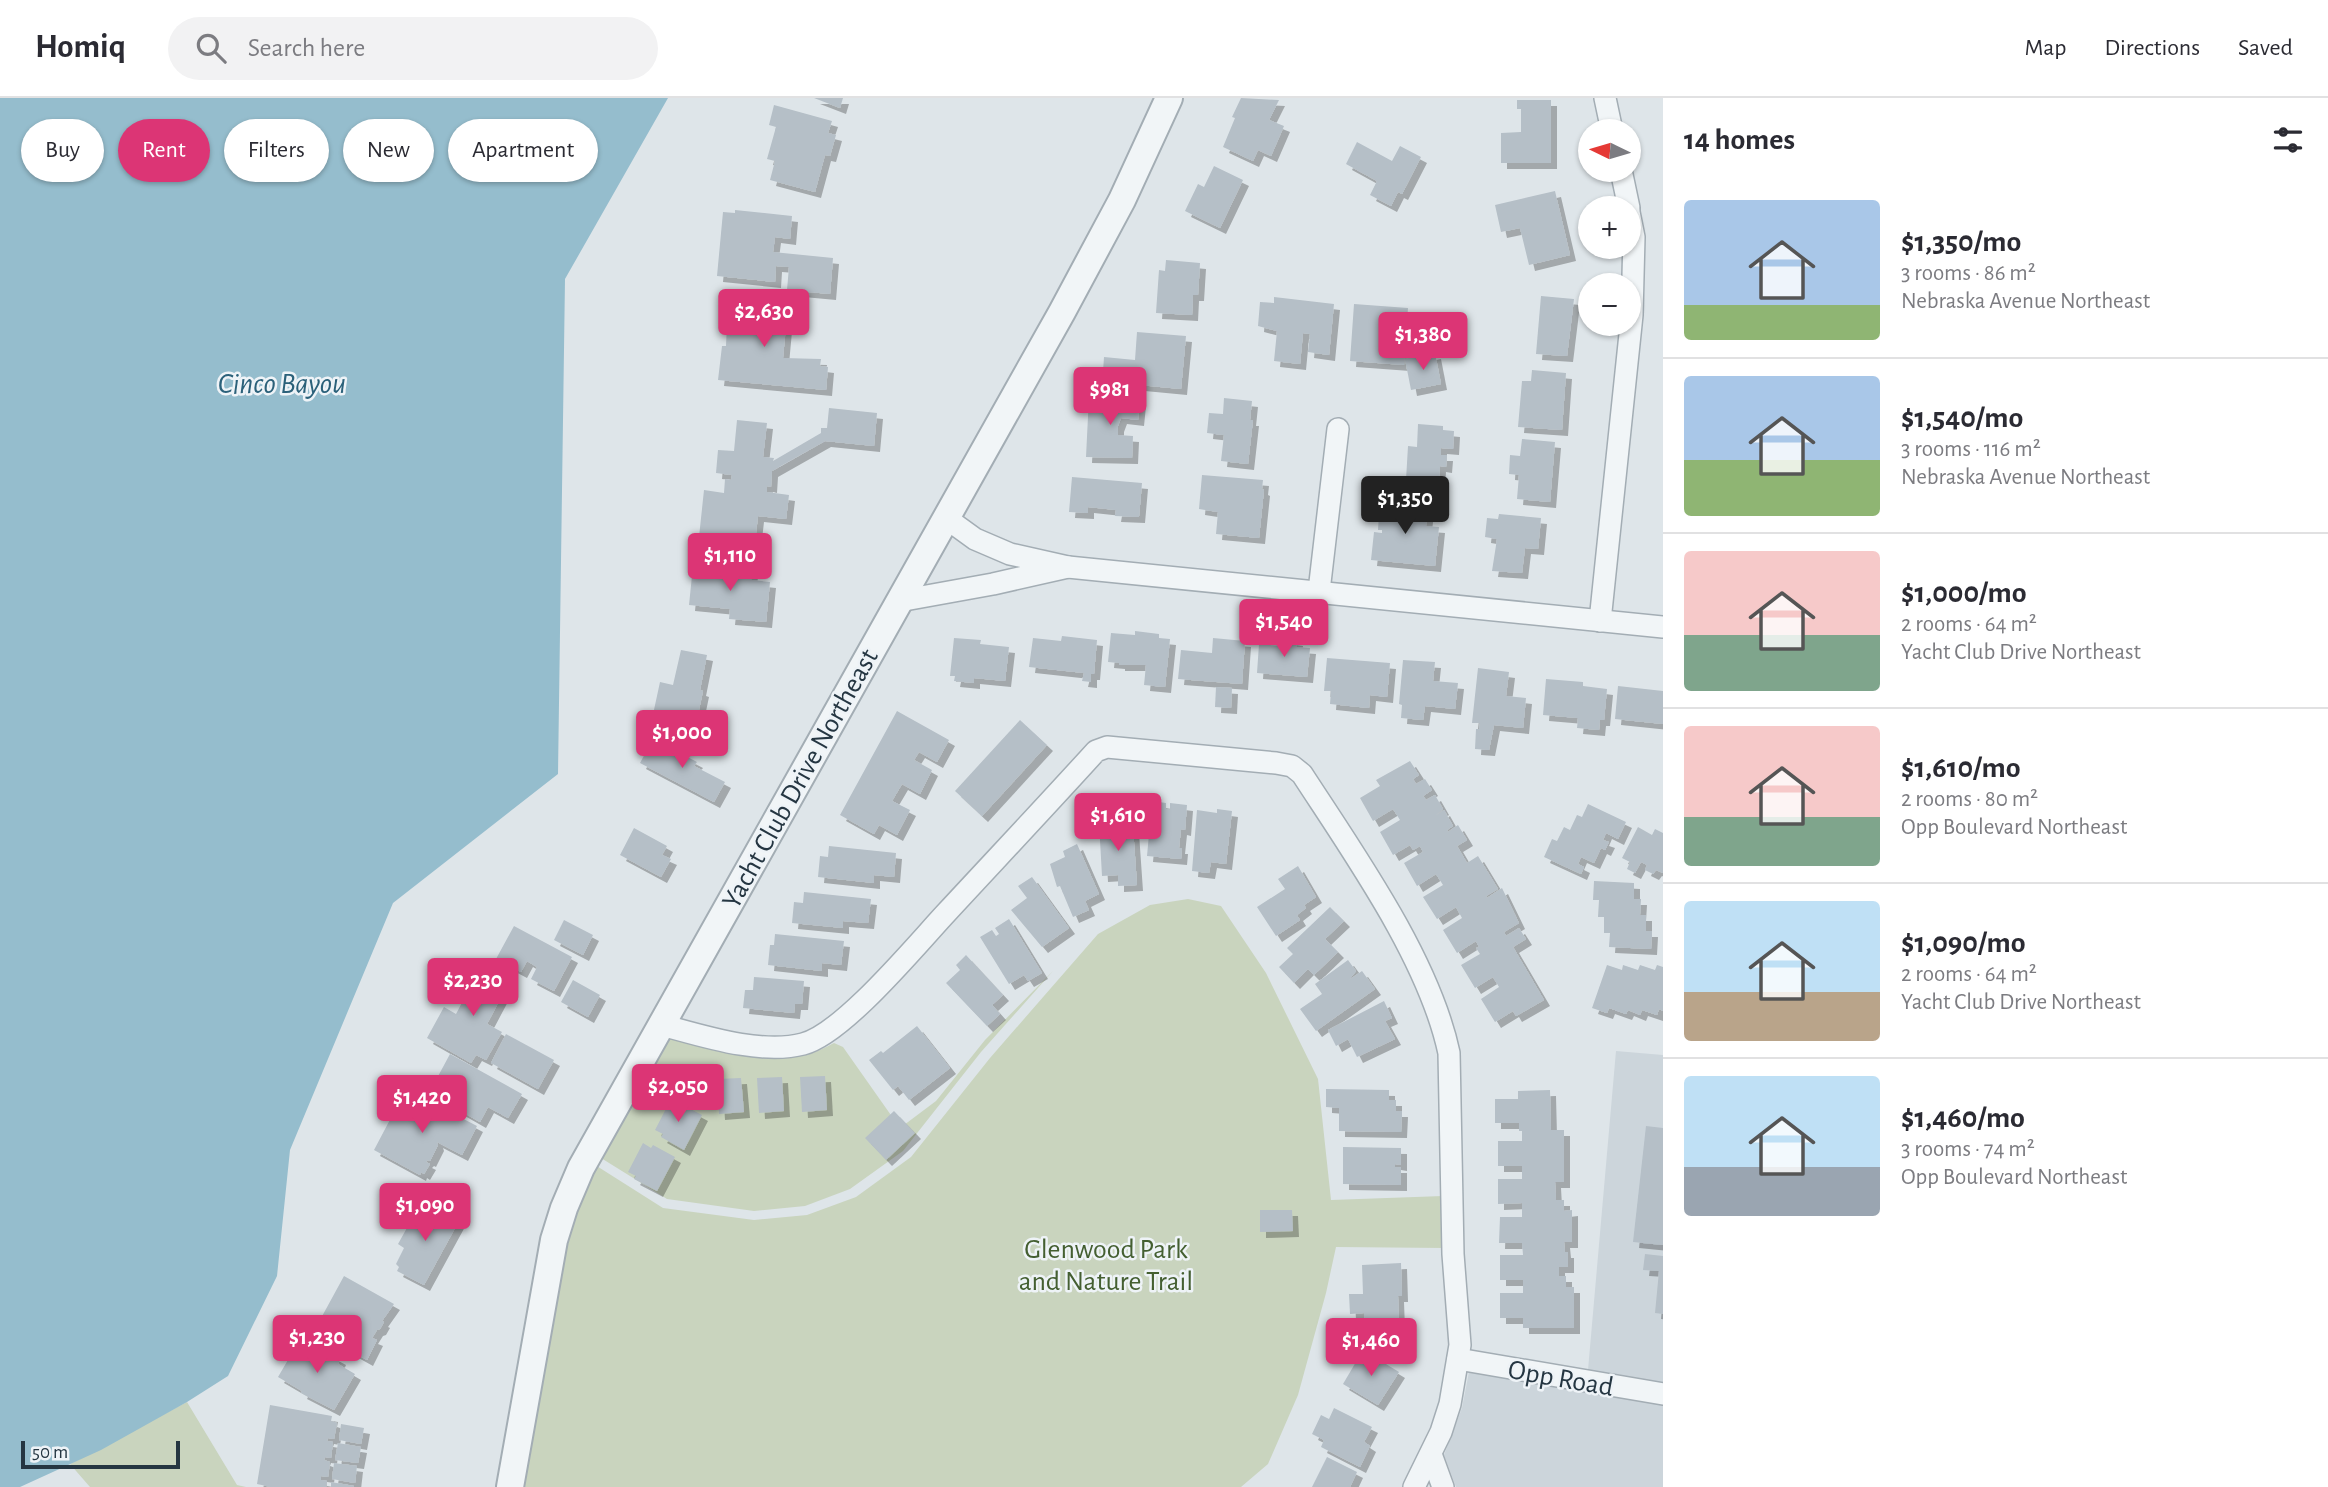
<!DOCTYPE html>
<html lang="en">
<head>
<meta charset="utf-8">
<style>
	:root { --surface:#fff; --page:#f2f2f3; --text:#2b2b33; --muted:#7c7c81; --line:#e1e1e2; --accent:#dc3575 }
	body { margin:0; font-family:"Alegreya Sans",sans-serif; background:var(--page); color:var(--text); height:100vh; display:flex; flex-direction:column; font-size:26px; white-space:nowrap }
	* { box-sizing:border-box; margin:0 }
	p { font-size:23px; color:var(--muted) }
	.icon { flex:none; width:38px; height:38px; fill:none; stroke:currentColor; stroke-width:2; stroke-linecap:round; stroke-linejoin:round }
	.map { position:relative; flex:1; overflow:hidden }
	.drawer { display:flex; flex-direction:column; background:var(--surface); width:665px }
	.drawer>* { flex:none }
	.top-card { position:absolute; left:21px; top:21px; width:665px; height:63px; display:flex; gap:14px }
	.needle { width:46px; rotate:275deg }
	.buttons { position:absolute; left:1578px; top:21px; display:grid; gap:14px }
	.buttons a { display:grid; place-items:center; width:63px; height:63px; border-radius:50%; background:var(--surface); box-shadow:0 2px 5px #0004; font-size:35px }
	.scale { position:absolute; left:21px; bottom:18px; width:159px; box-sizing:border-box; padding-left:7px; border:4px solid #253642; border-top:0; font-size:19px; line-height:24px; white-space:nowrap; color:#253642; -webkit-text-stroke:5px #eef3f7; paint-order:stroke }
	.price { position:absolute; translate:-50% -60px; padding:0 16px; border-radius:7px; background:var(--accent); color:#fff; font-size:23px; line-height:46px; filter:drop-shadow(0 2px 4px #0008) }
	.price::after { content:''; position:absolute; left:50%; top:42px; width:21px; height:16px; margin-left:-10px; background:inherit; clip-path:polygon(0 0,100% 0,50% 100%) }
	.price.on { background:#222; color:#fff }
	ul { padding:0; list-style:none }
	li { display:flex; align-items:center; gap:21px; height:175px; padding:0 21px }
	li+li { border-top:2px solid var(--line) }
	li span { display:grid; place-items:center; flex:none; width:196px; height:140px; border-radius:7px; color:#555 }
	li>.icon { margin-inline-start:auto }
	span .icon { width:84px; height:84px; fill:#fffc; stroke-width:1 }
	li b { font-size:30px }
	h2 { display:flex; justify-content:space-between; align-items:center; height:84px; padding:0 21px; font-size:30px }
	.chip { padding:0 24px; border-radius:32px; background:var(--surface); box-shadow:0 2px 5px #0004; font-size:24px; line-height:63px }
	.chip.on { background:var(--accent); color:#fff }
	header { display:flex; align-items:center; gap:42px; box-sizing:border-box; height:98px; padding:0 35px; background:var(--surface); border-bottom:2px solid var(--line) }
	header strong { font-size:33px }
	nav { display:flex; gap:38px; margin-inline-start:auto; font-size:24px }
	.search { width:490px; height:63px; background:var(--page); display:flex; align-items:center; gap:18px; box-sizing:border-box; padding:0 24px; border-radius:38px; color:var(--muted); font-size:26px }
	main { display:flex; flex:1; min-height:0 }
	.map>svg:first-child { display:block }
	.built { fill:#ccd5db }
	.green { fill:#c9d4be }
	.water { fill:#95bdcd }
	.building { fill:#b5bfc7; filter:url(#shadow) }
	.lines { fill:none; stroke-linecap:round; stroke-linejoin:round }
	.minor-casing { stroke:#a3adb4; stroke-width:24 }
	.tertiary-casing { stroke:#a3adb4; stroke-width:30 }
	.minor { stroke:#f1f5f7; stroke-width:21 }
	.tertiary { stroke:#f1f5f7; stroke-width:26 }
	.labels { text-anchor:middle; stroke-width:5; stroke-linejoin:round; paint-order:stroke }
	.street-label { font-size:28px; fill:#253642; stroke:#eef3f7 }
	.park-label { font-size:28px; fill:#445f31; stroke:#eef3f7 }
	.water-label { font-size:30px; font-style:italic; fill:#2b617a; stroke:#eef3f7 }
</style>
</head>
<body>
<header>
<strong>Homiq</strong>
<div class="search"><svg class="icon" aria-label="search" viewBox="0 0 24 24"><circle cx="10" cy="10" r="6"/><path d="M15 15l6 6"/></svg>Search here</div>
<nav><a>Map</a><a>Directions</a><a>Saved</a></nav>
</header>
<main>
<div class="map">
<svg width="1663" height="1389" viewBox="0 0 1663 1389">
	<defs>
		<filter id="shadow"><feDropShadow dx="6" dy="6" stdDeviation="0" flood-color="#0004"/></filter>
	</defs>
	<rect width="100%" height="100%" fill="#dee5e9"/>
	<g class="built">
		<polygon points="1616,953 1663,957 1663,1285 1588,1272"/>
		<polygon points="1469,1274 1663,1307 1663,1389 1456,1389 1444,1357 1462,1310"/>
	</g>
	<g class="green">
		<polygon points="1188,801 1221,808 1266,875 1318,981 1331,1102 1443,1098 1445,1150 1336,1149 1326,1195 1298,1297 1268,1366 1241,1389 520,1389 569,1120 592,1065 663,1110 754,1122 807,1117 856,1099 911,1059 990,960 1098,836 1150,807"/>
		<path d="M1053,873L981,954L903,1053L850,1091L805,1108L754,1113L667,1101L601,1060L668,940C711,952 764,968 809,956C817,954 826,949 834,945L843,949L900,1030L936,1003L985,942Z"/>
		<polygon points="187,1304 237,1387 246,1389 90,1389 70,1366"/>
	</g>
	<polygon class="water" points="0,0 668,0 565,181 558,676 393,805 290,1052 277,1178 228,1278 187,1304 101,1352 20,1389 0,1389"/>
	<g class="building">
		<polygon points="814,0 843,0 840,10"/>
		<polygon points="1241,0 1279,2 1269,22 1284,28 1271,58 1258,52 1253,63 1223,49 1235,20 1232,19"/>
		<polygon points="1517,2 1551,2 1551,65 1501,65 1501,35 1521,34 1521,11 1517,11"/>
		<polygon points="774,7 832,23 828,35 836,37 830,58 825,57 815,94 770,82 775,63 767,61 776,29 769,27"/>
		<polygon points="1357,44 1392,63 1400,48 1421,59 1402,96 1398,94 1391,108 1370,97 1377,83 1346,66"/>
		<polygon points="1214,68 1243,82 1220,130 1185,113 1198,86 1204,89"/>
		<polygon points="1555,93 1570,157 1529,167 1520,130 1501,134 1495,107"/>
		<polygon points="735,112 792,118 790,141 775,139 773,154 833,160 830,196 787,192 789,169 776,168 775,184 717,178 723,114 735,115"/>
		<polygon points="1166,162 1200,165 1198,197 1193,197 1192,217 1156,215 1159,172 1165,173"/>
		<polygon points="1541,198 1574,201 1567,258 1536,256"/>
		<polygon points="1274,199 1334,206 1329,257 1308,254 1310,236 1303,235 1300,266 1274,263 1277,233 1258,228 1260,204 1274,205"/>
		<polygon points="728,201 788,206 783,260 821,261 820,268 828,269 826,292 718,282 722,248 726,248"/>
		<polygon points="1354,206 1408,210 1406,234 1393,233 1392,241 1406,242 1404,267 1350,263"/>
		<polygon points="1137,234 1186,238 1181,291 1139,287 1138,291 1102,288 1104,259 1135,262"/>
		<polygon points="1435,255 1441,286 1411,292 1405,261"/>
		<polygon points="1532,272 1566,275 1562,332 1518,329 1522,283 1531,283"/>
		<polygon points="1089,298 1140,302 1138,322 1121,320 1118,328 1118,337 1133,338 1132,360 1086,359"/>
		<polygon points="1224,300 1252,303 1250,322 1253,322 1248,366 1221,363 1224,337 1207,335 1209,315 1223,316"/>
		<polygon points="829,310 877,315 874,348 825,343 772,373 771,389 767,388 767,394 789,397 786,421 758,418 755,444 699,439 704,392 724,395 725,381 731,382 732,377 716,375 718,352 734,353 737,322 767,325 763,359 774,360 773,363 821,335 821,330 827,330"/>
		<polygon points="1418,326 1443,328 1443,332 1454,333 1453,351 1441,350 1441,357 1447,357 1446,369 1440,368 1439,384 1406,382 1408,348 1417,349"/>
		<polygon points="1522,341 1555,344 1550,404 1517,401 1519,377 1509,376 1510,357 1520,358"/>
		<polygon points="1202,377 1263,382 1262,391 1264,392 1259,440 1216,436 1218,414 1199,411"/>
		<polygon points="1072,379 1142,385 1139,419 1115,418 1116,412 1088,409 1088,415 1069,414"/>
		<polygon points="1383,403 1428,408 1426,428 1439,429 1435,468 1371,462 1374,434 1382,435 1382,432 1378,432 1379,416 1386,417 1382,415"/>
		<polygon points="1499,416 1541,420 1538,451 1525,450 1522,475 1492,473 1497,441 1485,439 1487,420 1498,421"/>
		<polygon points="693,468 714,470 714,472 752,473 751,482 770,484 766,524 729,521 730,511 689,507"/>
		<polygon points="1135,533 1159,536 1159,540 1170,541 1165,589 1144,587 1146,567 1119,567 1119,565 1108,564 1111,535 1135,537"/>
		<polygon points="1062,538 1097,542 1094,576 1091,576 1091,584 1082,583 1084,575 1029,569 1033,540 1061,543"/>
		<polygon points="954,540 981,542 980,546 1009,549 1005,583 974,580 974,585 954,583 955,578 950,578"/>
		<polygon points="1213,540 1245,543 1242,586 1178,581 1181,552 1212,555"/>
		<polygon points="1281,540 1297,542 1296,549 1310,550 1307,579 1257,575 1259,546 1280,548"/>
		<polygon points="681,552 707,557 700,592 703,593 695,631 652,621 660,584 673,587"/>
		<polygon points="1327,560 1390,565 1387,599 1370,597 1369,610 1330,606 1331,593 1324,593"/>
		<polygon points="1403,562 1435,564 1433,583 1458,585 1455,611 1425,608 1423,622 1401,620 1402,607 1399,606"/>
		<polygon points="1478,570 1509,574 1506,598 1526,600 1523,630 1494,627 1489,652 1475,651 1476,631 1479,631 1480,625 1472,625"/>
		<polygon points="1546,581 1583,584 1583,588 1607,591 1604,622 1600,622 1599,632 1577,630 1578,620 1543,617"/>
		<polygon points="1618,588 1663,593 1663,626 1615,621"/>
		<polygon points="1216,589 1232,590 1231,610 1215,609"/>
		<polygon points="897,613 949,642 937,664 919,654 914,662 932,672 920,696 902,686 892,703 910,712 897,737 879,727 874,736 840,717"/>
		<polygon points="1020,622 1047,647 982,718 955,693"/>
		<polygon points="653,641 697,664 694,668 725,684 714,704 640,665"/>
		<polygon points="1410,663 1419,677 1413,681 1416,686 1425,681 1432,692 1423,698 1426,702 1435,697 1443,711 1435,718 1444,712 1453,728 1447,732 1448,734 1458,727 1467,742 1457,748 1467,765 1478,758 1498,791 1486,798 1487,800 1502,790 1519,825 1504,834 1506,838 1519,830 1526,841 1513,849 1544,902 1516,918 1513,913 1495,924 1481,901 1499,889 1493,879 1475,890 1461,867 1480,856 1476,850 1479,849 1476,843 1457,855 1443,832 1462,820 1456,809 1437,821 1423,799 1443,787 1436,776 1417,788 1404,765 1423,754 1420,748 1413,752 1410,747 1393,757 1380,734 1400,722 1393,711 1373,723 1360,700 1380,688 1376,682"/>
		<polygon points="1152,703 1166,705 1166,711 1170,712 1170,705 1187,707 1185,732 1181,731 1179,750 1182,750 1181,761 1147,758"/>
		<polygon points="1588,706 1626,724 1618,741 1606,735 1603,742 1609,744 1605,752 1601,750 1594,765 1581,759 1578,766 1584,769 1581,776 1544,759 1552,741 1557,743 1564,729 1570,732 1577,717 1582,719"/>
		<polygon points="1217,711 1232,713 1226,766 1211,764 1209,775 1192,773 1197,712 1217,715"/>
		<polygon points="1113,723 1114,730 1133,729 1137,787 1118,788 1118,777 1102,778 1099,724"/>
		<polygon points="1638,729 1652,737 1655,731 1663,735 1663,775 1656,772 1653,776 1645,772 1647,767 1641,764 1635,775 1627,771 1630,764 1622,760"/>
		<polygon points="634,730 667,748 662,757 671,761 661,779 620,757"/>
		<polygon points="1077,746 1099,796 1085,803 1089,812 1073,819 1060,788 1057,789 1050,766 1065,759 1063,753"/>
		<polygon points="829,748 896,755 894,779 874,777 874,785 818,779 820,758 828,759"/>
		<polygon points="1298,768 1316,799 1304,807 1306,810 1297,817 1300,822 1276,838 1257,809 1285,791 1278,781"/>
		<polygon points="1032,779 1069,830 1042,849 1011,812 1027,800 1018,788"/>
		<polygon points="1594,783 1634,785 1634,801 1641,801 1640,817 1646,817 1646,833 1652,833 1651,851 1609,849 1610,835 1604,835 1604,819 1598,819 1599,802 1593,802"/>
		<polygon points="804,794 871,801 868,825 843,823 843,830 792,825 794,804 803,805"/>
		<polygon points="1330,809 1344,823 1325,841 1338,854 1314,877 1308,871 1294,885 1279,869 1293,856 1287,850"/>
		<polygon points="1009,821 1042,875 1028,883 1024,877 1009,886 980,839 992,832 996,838 999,836 995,830"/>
		<polygon points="564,822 593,837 583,857 554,842"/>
		<polygon points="514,828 572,859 554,893 531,881 537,869 527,863 521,874 496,861"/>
		<polygon points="775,836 844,843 841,867 822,865 822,873 768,867 770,847 774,847"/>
		<polygon points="966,857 1003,897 992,907 1000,916 987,928 946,885 960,872 956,867"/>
		<polygon points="1348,862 1356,873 1349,882 1362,873 1375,891 1316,933 1300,911 1322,896 1315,886"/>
		<polygon points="488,864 510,876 503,890 505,892 487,926 502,934 486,962 476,957 471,965 427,940 444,909 456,916 477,876 480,878"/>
		<polygon points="1607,867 1622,872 1623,867 1638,872 1640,867 1655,872 1657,867 1663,869 1663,913 1659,911 1657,917 1642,912 1640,917 1628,912 1626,916 1609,910 1607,915 1592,910"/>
		<polygon points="754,879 804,883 802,906 795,906 794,915 743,910 745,892 753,892"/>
		<polygon points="573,882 600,897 588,919 561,904"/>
		<polygon points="1384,903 1392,920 1385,923 1395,941 1357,959 1348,941 1336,948 1328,932"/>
		<polygon points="917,928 950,970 909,1002 898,988 893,992 869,962 881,953 883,955"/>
		<polygon points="506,936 554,962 538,991 491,965"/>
		<polygon points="450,956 522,996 508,1020 488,1009 480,1024 429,995"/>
		<polygon points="825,978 827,1012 802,1014 800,979"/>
		<polygon points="782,979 784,1013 759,1015 757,980"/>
		<polygon points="741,980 744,1014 719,1016 717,981"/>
		<polygon points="1326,991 1389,992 1389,1002 1396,1002 1396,1013 1402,1013 1401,1034 1339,1033 1339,1010 1326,1009"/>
		<polygon points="1550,992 1551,1032 1564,1032 1564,1084 1555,1084 1556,1102 1564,1102 1564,1113 1572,1112 1572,1144 1564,1144 1565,1154 1568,1154 1568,1169 1559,1169 1559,1178 1566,1178 1566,1189 1574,1189 1574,1230 1523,1230 1523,1220 1500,1220 1500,1195 1523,1195 1523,1182 1500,1182 1500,1157 1523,1157 1522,1145 1499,1145 1500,1119 1522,1119 1522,1105 1498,1106 1498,1081 1522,1081 1522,1068 1498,1068 1498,1043 1522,1043 1522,1033 1519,1033 1519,1025 1495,1025 1495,1001 1518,1001 1518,993"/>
		<polygon points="403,997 448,1021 452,1015 477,1028 462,1057 437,1044 438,1047 430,1063 428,1062 426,1064 430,1066 424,1076 421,1074 420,1077 374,1052"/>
		<polygon points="670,1003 678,1008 679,1005 702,1017 684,1052 661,1039 663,1036 655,1032"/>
		<polygon points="894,1013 915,1035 886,1062 865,1040"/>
		<polygon points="1646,1028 1663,1030 1663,1147 1633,1144"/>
		<polygon points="643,1045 651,1050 653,1047 675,1059 657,1093 634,1081 636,1078 628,1074"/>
		<polygon points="1343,1049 1401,1050 1401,1067 1395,1066 1395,1069 1401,1069 1401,1087 1343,1086"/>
		<polygon points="433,1106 460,1121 424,1187 397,1173 399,1169 396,1166 404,1150 398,1146 413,1119 420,1123 428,1108 431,1110"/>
		<polygon points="1260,1112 1292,1112 1293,1133 1260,1134"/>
		<polygon points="1645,1156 1663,1158 1663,1216 1655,1215 1659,1173 1643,1172"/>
		<polygon points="1401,1165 1402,1198 1398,1198 1399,1225 1365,1227 1364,1215 1350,1216 1349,1196 1363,1196 1362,1167"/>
		<polygon points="344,1178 394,1206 382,1223 384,1224 380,1231 377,1232 372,1240 377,1242 367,1262 349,1252 347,1256 332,1248 334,1244 314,1233"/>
		<polygon points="299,1243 323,1257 325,1253 340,1261 338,1266 355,1276 334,1312 301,1295 302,1293 278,1279"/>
		<polygon points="1363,1252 1399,1274 1378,1307 1343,1286"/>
		<polygon points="270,1307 332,1318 331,1323 337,1325 334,1341 328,1340 327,1343 333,1344 331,1360 325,1359 324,1362 330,1364 328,1379 321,1378 321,1382 327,1383 326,1389 271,1389 257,1386"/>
		<polygon points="1334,1310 1372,1329 1364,1344 1370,1348 1360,1369 1321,1349 1324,1342 1312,1336 1321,1317 1329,1321"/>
		<polygon points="341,1326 364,1330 361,1346 339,1342"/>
		<polygon points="338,1345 361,1349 358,1365 335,1362"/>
		<polygon points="1327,1359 1357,1374 1350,1389 1312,1389"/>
		<polygon points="334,1365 357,1368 355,1385 332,1381"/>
		<polygon points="331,1384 354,1388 354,1389 331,1389"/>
	</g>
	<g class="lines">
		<g class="minor-casing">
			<g id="minor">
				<polyline points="1605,0 1612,33"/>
				<polyline points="1621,72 1629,110"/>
				<polyline points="1068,469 1663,529"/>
				<polyline points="1319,493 1338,331"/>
				<polyline points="899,503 993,486 1068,469 1010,456 975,441 946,420"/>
				<polyline points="1600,523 1632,217 1634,139 1629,114"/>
				<path d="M662,927C703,938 761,957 803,946C843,936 917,846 947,814C997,760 1047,707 1096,653L1107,649L1276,665L1292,668L1302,676C1354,756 1429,861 1449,955L1453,1156L1460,1247L1450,1306L1441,1334L1414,1389"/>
				<polyline points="1458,1261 1663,1296"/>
				<polyline points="1431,1356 1443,1389"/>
			</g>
		</g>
		<g class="tertiary-casing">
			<polyline id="tertiary" points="510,1389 554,1142 564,1110 581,1070 1062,214 1122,102 1169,0"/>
		</g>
		<use href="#minor" class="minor"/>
		<use href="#tertiary" class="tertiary"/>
	</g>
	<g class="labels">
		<g class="street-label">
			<text transform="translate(799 680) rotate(-61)" y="10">Yacht Club Drive Northeast</text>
			<text transform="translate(1561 1279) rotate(10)" y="10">Opp Road</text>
		</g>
		<g class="park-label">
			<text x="1106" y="1160">Glenwood Park<tspan x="1106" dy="32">and Nature Trail</tspan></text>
		</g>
		<g class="water-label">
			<text x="282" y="295">Cinco Bayou</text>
		</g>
	</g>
</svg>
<div class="buttons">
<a><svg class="needle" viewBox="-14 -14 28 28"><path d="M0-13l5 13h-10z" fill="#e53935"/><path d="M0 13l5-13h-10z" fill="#7c7c81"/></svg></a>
<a>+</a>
<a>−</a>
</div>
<div class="scale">50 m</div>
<b class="price" style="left:764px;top:251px">$2,630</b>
<b class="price" style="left:1423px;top:274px">$1,380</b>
<b class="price" style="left:1110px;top:329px">$981</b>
<b class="price on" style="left:1405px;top:438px">$1,350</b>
<b class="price" style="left:730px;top:495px">$1,110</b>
<b class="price" style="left:1284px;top:561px">$1,540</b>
<b class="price" style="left:682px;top:672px">$1,000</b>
<b class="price" style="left:1118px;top:755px">$1,610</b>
<b class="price" style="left:473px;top:920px">$2,230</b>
<b class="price" style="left:678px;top:1026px">$2,050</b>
<b class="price" style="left:422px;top:1037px">$1,420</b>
<b class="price" style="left:425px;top:1145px">$1,090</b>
<b class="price" style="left:317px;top:1277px">$1,230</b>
<b class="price" style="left:1371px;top:1280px">$1,460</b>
<div class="top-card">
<a class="chip">Buy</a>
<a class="chip on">Rent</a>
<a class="chip">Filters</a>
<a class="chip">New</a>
<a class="chip">Apartment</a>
</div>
</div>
<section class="drawer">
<h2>14 homes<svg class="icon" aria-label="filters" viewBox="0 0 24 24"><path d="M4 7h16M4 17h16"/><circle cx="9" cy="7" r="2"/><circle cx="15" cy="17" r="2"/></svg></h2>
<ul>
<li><span style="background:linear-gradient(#a9c7e8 75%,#8fb573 0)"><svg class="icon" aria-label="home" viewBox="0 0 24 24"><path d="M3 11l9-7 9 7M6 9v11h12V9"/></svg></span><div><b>$1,350/mo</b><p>3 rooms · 86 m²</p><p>Nebraska Avenue Northeast</p></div></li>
<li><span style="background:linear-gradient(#a9c7e8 60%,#8fb573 0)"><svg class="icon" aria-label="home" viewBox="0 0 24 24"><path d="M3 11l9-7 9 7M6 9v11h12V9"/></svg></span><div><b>$1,540/mo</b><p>3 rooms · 116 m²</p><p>Nebraska Avenue Northeast</p></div></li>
<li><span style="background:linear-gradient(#f6c9c9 60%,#7fa58c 0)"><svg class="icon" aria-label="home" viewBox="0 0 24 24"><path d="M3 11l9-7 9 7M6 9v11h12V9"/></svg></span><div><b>$1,000/mo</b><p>2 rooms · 64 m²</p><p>Yacht Club Drive Northeast</p></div></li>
<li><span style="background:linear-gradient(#f6c9c9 65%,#7fa58c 0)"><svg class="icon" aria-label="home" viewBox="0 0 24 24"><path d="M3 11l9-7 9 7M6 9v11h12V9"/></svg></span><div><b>$1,610/mo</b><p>2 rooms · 80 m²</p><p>Opp Boulevard Northeast</p></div></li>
<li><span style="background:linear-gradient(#bfe0f5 65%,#b9a48a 0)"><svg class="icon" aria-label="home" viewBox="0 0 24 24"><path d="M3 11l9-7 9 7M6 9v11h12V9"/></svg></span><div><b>$1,090/mo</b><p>2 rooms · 64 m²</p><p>Yacht Club Drive Northeast</p></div></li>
<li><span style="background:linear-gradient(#bfe0f5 65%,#9aa5b1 0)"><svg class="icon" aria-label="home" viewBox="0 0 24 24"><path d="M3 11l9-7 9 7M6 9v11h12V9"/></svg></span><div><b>$1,460/mo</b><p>3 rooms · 74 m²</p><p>Opp Boulevard Northeast</p></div></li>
</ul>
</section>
</main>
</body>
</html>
